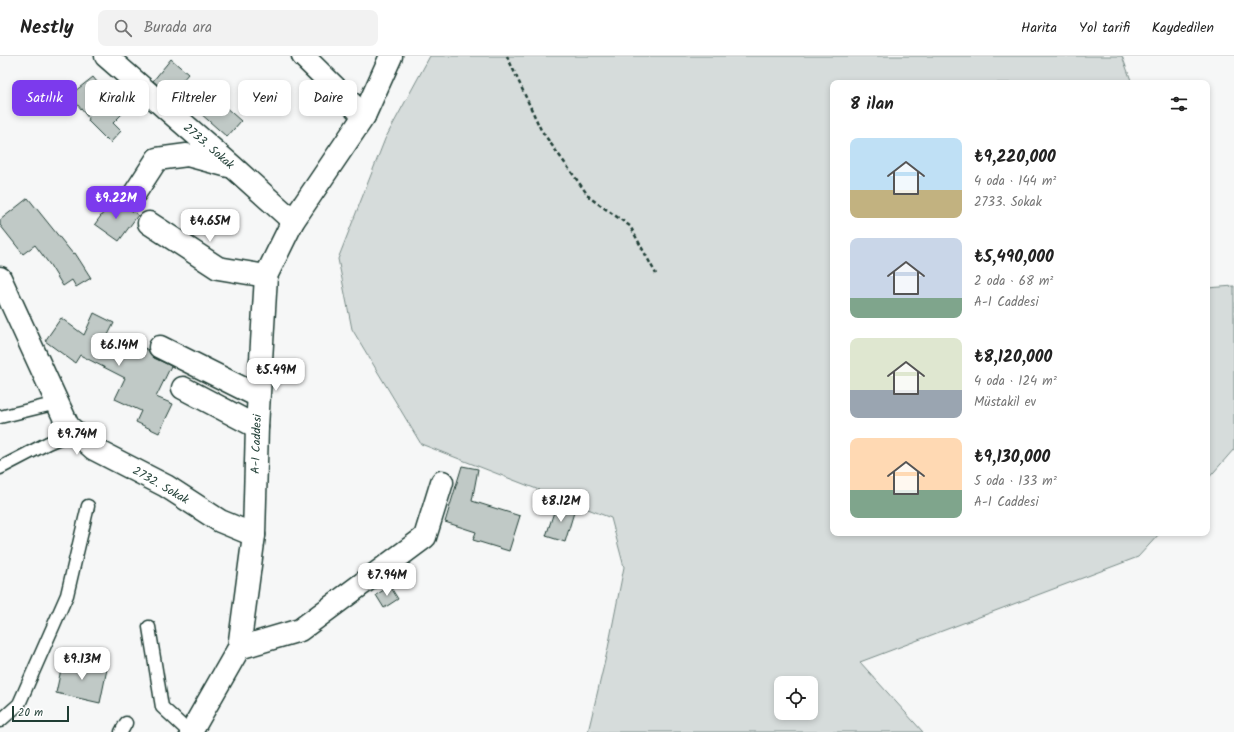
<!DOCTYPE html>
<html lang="tr">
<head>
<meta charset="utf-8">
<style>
	:root { --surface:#fff; --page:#f2f2f2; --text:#222; --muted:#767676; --line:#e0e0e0; --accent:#7c3aed }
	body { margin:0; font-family:Kalam,sans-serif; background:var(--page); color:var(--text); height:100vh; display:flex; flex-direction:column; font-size:15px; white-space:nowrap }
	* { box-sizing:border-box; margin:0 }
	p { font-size:13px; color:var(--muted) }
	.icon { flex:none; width:22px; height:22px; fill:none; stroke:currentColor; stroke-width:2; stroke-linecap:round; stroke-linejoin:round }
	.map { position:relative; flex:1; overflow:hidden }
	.details { position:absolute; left:830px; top:24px; width:380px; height:456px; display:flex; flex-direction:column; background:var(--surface); border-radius:8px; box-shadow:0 2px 6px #0003 }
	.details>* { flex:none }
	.hud { position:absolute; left:12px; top:24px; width:380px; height:36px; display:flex; gap:8px }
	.fabs { position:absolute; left:774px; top:620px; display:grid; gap:8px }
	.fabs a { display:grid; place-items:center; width:44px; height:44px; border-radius:8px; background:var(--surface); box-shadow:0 2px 6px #0003; font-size:20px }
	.scale { position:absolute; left:12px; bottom:10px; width:57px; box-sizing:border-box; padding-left:4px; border:2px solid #1f3d34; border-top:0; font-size:11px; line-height:14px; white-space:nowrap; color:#1f3d34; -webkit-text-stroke:3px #fff; paint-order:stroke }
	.price { position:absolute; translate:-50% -34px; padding:0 9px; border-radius:8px; background:#fff; color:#222; font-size:13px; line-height:26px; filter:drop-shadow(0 1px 2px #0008) }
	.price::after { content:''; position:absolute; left:50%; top:24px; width:12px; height:9px; margin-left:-6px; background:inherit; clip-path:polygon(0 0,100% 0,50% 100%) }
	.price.selected { background:var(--accent); color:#fff }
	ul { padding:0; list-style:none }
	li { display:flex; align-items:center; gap:12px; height:100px; padding:0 20px }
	li span { display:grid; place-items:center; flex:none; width:112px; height:80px; border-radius:8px; color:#555 }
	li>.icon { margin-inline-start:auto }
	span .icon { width:48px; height:48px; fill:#fffc; stroke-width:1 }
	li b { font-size:17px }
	h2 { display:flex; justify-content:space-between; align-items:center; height:48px; padding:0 20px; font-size:17px }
	.pill { padding:0 14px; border-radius:8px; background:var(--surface); box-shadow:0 2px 6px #0003; font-size:14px; line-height:36px }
	.pill.selected { background:var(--accent); color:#fff }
	header { display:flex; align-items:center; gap:24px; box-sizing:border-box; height:56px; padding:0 20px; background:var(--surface); border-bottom:1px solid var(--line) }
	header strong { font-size:19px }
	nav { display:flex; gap:22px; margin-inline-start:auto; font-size:14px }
	.search { width:280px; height:36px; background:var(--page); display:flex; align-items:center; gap:10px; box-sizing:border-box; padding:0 14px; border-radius:8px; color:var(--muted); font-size:15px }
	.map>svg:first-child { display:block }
	.green { fill:#d6dcdb; stroke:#7a8c88; fill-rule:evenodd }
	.building { fill:#c0c9c6; stroke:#1f3d34 }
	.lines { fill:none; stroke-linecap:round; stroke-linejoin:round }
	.service-casing { stroke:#1f3d34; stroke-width:15 }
	.minor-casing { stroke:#1f3d34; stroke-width:25 }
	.secondary-casing { stroke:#1f3d34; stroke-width:25 }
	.path { stroke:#1f3d34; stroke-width:2.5; stroke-dasharray:4 3; stroke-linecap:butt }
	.service { stroke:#fff; stroke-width:12 }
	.minor { stroke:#fff; stroke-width:22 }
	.secondary { stroke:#fff; stroke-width:22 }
	.labels { text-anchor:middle; stroke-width:3; stroke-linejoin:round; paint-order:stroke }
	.street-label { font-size:12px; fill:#1f3d34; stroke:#fff }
</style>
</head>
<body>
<header>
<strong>Nestly</strong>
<div class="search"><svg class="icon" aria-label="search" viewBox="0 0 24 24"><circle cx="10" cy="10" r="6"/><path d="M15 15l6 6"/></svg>Burada ara</div>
<nav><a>Harita</a><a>Yol tarifi</a><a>Kaydedilen</a></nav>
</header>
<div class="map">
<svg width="1234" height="676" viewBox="0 0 1234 676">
	<rect width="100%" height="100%" fill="#f6f7f7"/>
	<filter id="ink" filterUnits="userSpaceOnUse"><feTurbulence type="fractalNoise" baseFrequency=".025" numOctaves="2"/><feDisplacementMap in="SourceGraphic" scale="8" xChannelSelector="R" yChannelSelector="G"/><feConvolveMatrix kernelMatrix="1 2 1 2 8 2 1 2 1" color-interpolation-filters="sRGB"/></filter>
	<g filter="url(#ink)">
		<g class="green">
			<path d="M430,0H1122L1132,27H833V477H1160L1138,501L860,606L923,676H588L608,592L624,511L611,462L421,388L352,273L338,203L385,83ZM781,627H811V657H781Z"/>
			<polygon points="1234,230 1234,393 1207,424 1207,232"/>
		</g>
		<g class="building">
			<polygon points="171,3 188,18 170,39 153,25"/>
			<polygon points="93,21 102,32 109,26 132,48 113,67 121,75 110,87 88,65 89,63 70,39"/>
			<polygon points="214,41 241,65 227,81 200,57"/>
			<polygon points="28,142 73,198 75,197 91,222 76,231 72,224 63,230 50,209 35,189 23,198 0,169 0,164"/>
			<polygon points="114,142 138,159 119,185 95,168"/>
			<polygon points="94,257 114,267 108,279 141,296 143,291 148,294 150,298 154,302 171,310 156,341 173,348 159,377 136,366 141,355 115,343 125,322 80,299 75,307 45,285 61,262 84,279"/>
			<polygon points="462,410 478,413 472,445 520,460 509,495 473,484 476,476 445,466"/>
			<polygon points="557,447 575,453 565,486 546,480"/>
			<polygon points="390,530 398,543 384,552 376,539"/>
			<polygon points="63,604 107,613 100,647 56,637"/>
		</g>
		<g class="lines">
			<g class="service-casing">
				<g id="service">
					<polyline points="0,361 57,347"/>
					<polyline points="0,412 48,387 74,376"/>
					<polyline points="149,571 162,651 189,676"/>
					<polyline points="0,665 19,648 67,539 88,450"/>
					<polyline points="121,676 126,667"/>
				</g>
			</g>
			<g class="minor-casing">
				<g id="minor">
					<polyline points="106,0 233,111 293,165"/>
					<polyline points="303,0 364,60"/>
					<polyline points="135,137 157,103 187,99 228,110"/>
					<polyline points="149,167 218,212 266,220"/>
					<polyline points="0,222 68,370 94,393 166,430 220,465 254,479"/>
					<polyline points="160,291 258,340"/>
					<polyline points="183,332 257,371"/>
					<polyline points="239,592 300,574 425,481 442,426"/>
				</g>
			</g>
			<g class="secondary-casing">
				<polyline id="secondary" points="191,676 239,592 254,479 257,371 266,220 293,165 364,60 391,0"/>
			</g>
			<polyline class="path" points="507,0 541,74 590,142 630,170 656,218"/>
			<use href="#service" class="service"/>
			<use href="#minor" class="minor"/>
			<use href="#secondary" class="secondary"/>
		</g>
	</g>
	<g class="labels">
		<g class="street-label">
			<text transform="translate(209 90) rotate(41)" y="4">2733. Sokak</text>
			<text transform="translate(256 388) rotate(-88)" y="4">A-1 Caddesi</text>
			<text transform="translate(161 429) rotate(30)" y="4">2732. Sokak</text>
		</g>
	</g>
</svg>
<div class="fabs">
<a><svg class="icon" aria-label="locate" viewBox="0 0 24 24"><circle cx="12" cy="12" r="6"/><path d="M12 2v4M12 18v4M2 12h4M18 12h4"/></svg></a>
</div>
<div class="scale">20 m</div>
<b class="price selected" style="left:116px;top:164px">₺9.22M</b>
<b class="price" style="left:210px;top:187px">₺4.65M</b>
<b class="price" style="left:119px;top:311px">₺6.14M</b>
<b class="price" style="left:276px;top:336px">₺5.49M</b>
<b class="price" style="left:77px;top:400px">₺9.74M</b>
<b class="price" style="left:561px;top:467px">₺8.12M</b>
<b class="price" style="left:387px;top:541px">₺7.94M</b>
<b class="price" style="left:82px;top:625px">₺9.13M</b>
<div class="hud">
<a class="pill selected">Satılık</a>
<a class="pill">Kiralık</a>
<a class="pill">Filtreler</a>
<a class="pill">Yeni</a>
<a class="pill">Daire</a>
</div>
<section class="details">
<h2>8 ilan<svg class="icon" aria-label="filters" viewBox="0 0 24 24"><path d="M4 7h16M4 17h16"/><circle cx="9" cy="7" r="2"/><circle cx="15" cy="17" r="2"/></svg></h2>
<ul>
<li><span style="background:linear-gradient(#bfe0f5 65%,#c2b280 0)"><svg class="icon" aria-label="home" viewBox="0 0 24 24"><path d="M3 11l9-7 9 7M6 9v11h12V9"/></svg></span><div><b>₺9,220,000</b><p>4 oda · 144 m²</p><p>2733. Sokak</p></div></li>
<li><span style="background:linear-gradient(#c9d6e8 75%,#7fa58c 0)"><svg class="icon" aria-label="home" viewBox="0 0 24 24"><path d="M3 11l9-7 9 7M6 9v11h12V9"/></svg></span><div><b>₺5,490,000</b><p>2 oda · 68 m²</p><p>A-1 Caddesi</p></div></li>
<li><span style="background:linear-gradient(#dfe7d0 65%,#9aa5b1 0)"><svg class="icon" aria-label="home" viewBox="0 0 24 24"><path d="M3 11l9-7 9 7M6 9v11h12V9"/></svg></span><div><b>₺8,120,000</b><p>4 oda · 124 m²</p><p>Müstakil ev</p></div></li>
<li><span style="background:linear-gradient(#ffd9b3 65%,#7fa58c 0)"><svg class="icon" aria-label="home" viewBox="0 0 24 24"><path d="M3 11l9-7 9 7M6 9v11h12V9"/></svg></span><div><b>₺9,130,000</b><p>5 oda · 133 m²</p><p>A-1 Caddesi</p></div></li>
</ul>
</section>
</div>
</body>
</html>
